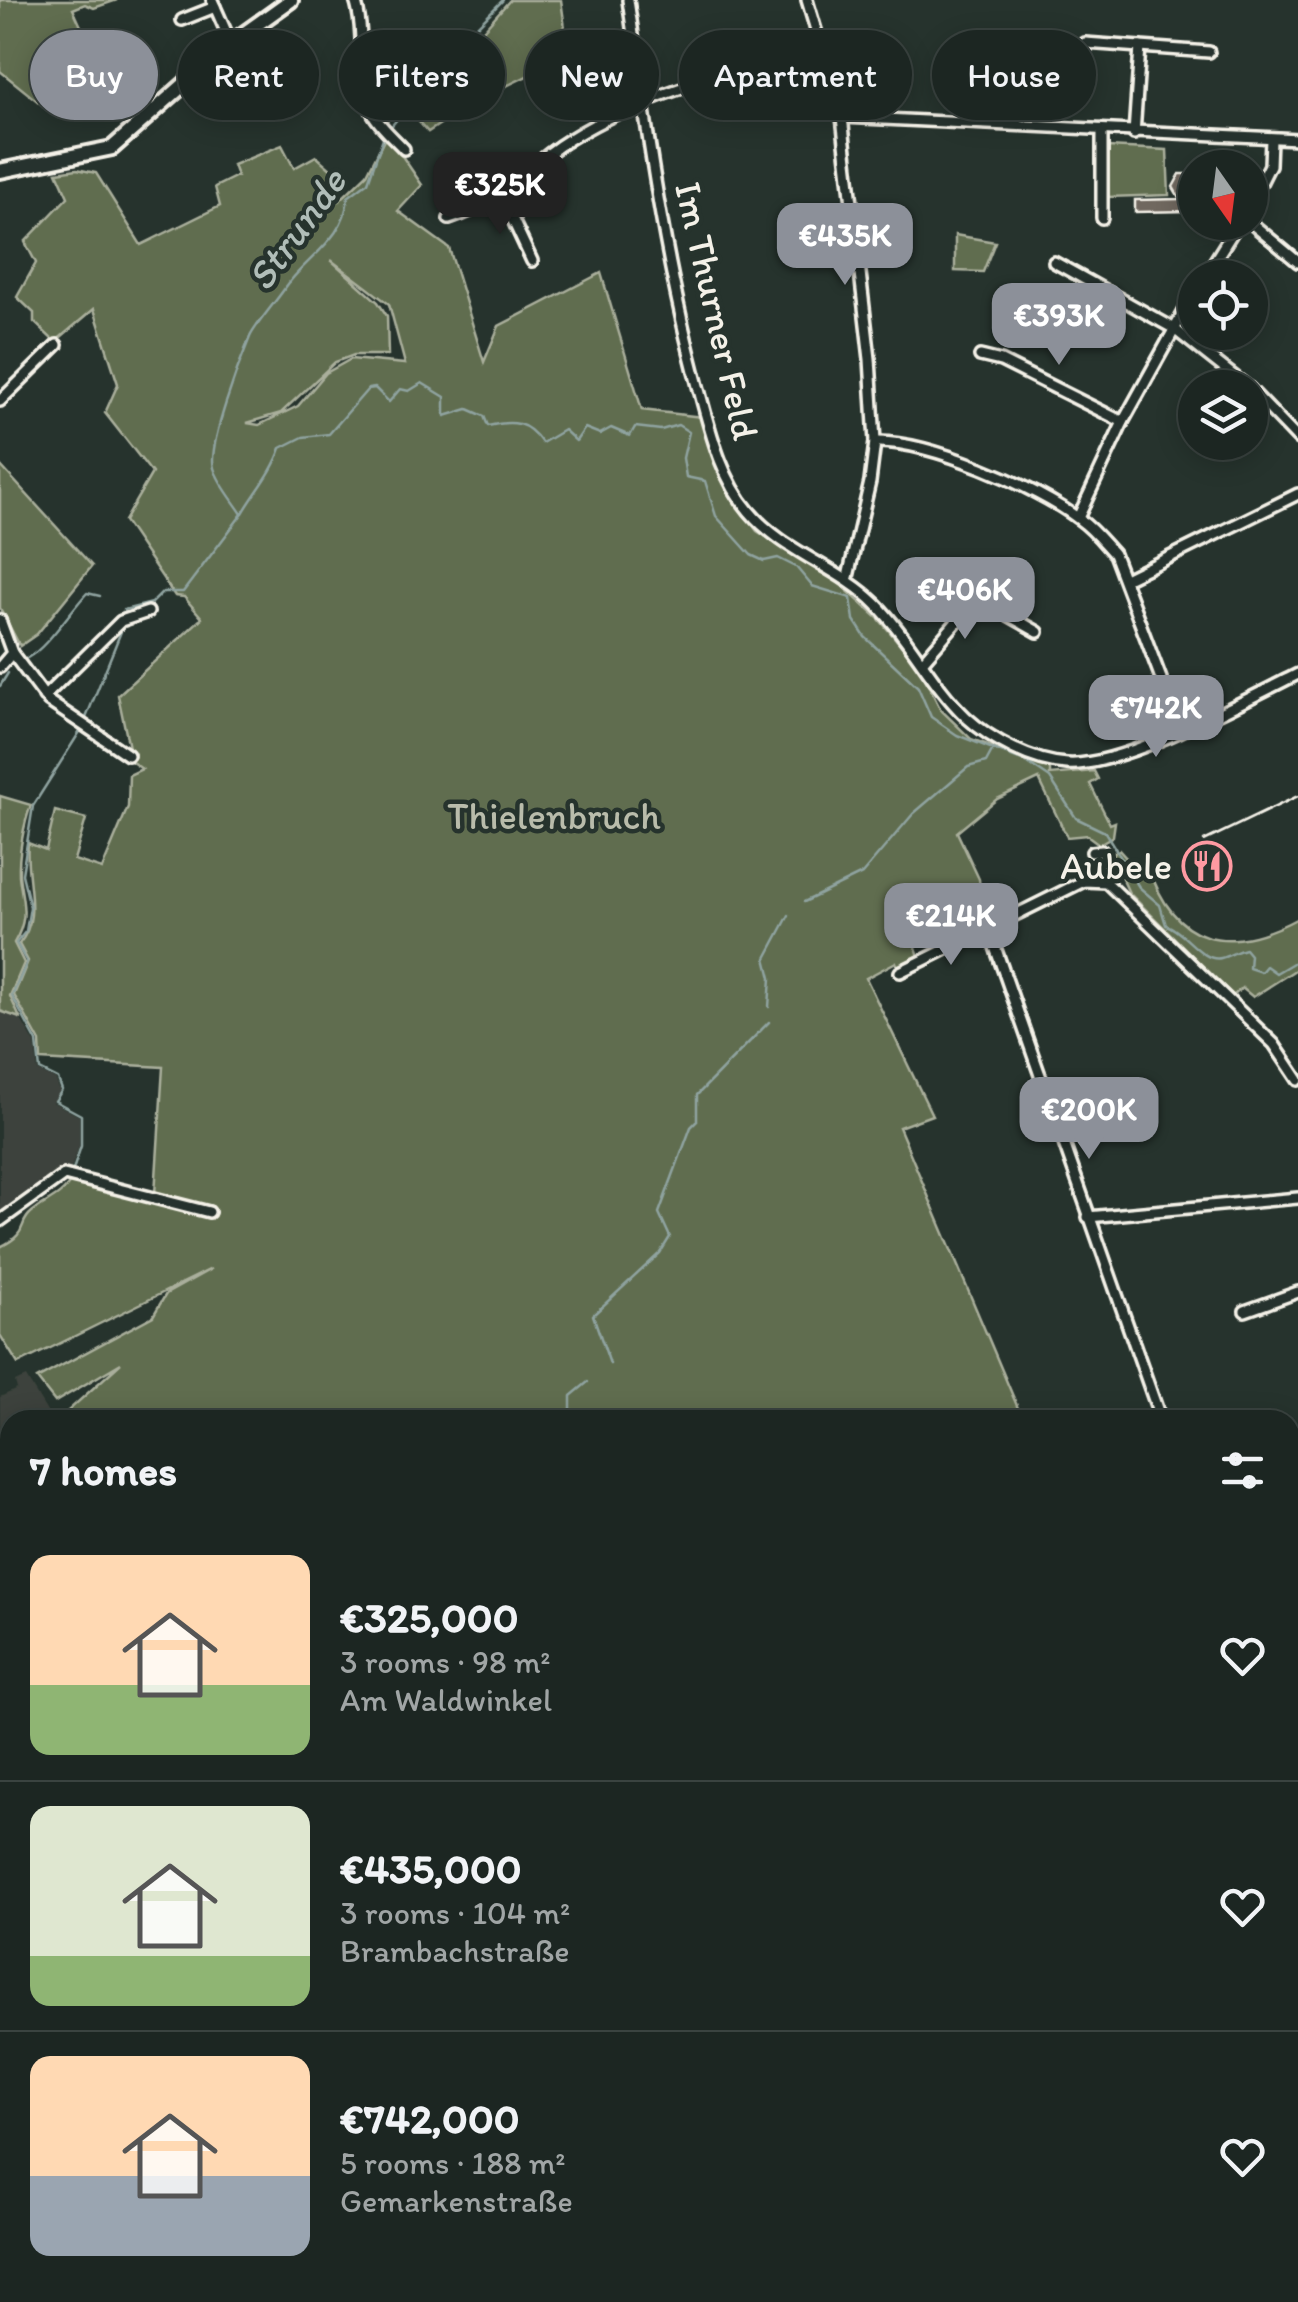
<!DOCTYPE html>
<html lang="en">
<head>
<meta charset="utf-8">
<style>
	:root { --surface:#1c2622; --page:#252e2a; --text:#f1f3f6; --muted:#a0a5a5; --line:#3a4340; --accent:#8c9099 }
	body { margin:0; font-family:Itim,sans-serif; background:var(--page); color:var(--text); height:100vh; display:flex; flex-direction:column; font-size:38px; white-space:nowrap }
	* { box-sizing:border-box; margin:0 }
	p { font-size:32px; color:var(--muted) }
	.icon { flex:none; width:55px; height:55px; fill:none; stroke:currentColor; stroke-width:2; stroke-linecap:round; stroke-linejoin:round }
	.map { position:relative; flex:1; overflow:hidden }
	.panel { position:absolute; left:0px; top:1410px; width:1300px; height:892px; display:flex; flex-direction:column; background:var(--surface); border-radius:30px 30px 0 0; box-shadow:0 5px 25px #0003,0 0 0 2px var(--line) }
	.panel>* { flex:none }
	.hud { position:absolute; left:30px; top:30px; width:1240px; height:90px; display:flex; gap:20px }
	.needle { width:65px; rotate:166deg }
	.controls { position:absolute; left:1178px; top:150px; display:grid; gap:20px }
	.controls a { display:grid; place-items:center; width:90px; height:90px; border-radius:50%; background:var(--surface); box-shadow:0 5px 25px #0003,0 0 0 2px var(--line); font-size:50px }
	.price { position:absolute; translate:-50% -85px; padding:0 22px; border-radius:20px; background:var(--accent); color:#fff; font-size:32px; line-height:65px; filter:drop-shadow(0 2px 5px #0008) }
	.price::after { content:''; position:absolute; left:50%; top:60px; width:30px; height:22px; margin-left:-15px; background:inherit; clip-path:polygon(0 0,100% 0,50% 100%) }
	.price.selected { background:#222; color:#fff }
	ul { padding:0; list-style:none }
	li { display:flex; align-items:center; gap:30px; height:250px; padding:0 30px }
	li+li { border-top:2px solid var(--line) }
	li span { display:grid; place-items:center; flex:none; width:280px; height:200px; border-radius:20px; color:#555 }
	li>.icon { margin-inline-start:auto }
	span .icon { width:120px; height:120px; fill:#fffc; stroke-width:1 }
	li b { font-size:42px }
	h2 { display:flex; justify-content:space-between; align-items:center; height:120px; padding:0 30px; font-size:42px }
	.tag { padding:0 35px; border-radius:45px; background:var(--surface); box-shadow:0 5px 25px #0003,0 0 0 2px var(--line); font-size:35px; line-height:90px }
	.tag.selected { background:var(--accent); color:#fff }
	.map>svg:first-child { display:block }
	.built { fill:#3c433c }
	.green { fill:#606d4f; stroke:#aaaf9c; stroke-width:2.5; fill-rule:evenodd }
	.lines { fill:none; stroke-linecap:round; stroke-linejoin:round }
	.stream { stroke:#8fa3a0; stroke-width:2.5 }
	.building { fill:#70685f; stroke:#f4f1e8; stroke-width:2.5 }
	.street-casing { stroke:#f4f1e8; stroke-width:16 }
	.secondary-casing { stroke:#f4f1e8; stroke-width:20 }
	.street { stroke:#26332d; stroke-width:9 }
	.secondary { stroke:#26332d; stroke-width:12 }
	.tram { stroke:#f4f1e8; stroke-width:2.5 }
	.rail-casing { stroke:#f4f1e8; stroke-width:6 }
	.rail { stroke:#26332d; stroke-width:2.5; stroke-dasharray:8; stroke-linecap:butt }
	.labels { text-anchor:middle; stroke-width:9; stroke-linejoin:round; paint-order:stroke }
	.street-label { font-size:38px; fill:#f4f1e8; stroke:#26332d }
	.park-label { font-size:38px; fill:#b9bcab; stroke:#26332d }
	.poi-label { font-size:38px; fill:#f4f1e8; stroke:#26332d; text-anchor:end }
	.water-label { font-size:40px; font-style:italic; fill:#b0bdb8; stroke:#26332d }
</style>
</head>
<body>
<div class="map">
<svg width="1298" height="2302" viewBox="0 0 1298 2302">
	<rect width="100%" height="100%" fill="#26332d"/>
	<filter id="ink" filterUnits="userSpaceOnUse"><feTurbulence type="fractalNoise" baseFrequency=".01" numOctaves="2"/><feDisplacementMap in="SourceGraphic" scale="20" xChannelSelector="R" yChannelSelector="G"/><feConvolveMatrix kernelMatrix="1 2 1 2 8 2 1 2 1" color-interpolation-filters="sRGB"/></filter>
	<g filter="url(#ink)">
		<g class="built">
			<polygon points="0,1011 20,1018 35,1043 38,1071 56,1080 60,1091 53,1102 79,1116 79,1147 70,1171 61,1171 0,1217"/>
			<polygon points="26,1377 52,1420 10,1420 10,1484 0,1480 0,1397 17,1389 15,1382"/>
			<polygon points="10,2055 10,2190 0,2194 0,2060"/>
		</g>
		<g class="green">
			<polygon points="0,0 117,0 94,8 85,4 73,9 108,85 70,119 46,108 0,71"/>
			<polygon points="510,0 561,0 569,56 475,101 428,132 410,112"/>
			<path d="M387,134L422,185L398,211L449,248L484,362L499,326L601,273L642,410L702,417L726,489L757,531L831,576L879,619L919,667L941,710L971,739L1050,767V775L1094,771L1098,779L1090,784L1110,824L1115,822L1113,836L1099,844L1087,835L1067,837L1039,779L997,799L957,832L979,879L981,897L910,930L920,959L899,970L896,962L866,978L932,1115L899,1127L1023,1420H58L121,1363L55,1402L37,1379L153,1316L166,1294L211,1269L18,1364L0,1335V1247C30,1233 17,1224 32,1212C46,1201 63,1196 71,1180L207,1216L209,1208L155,1194L163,1067L41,1060L40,1042L14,995L28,961L19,944C43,916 24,880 28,843L46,850L55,811L86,819L74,860L102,869L128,807L129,775L142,769L132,762L118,695L202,618L184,597L175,596L124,521L152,473L105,413L118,384L94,309L55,342L34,322V313L17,297L36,263L25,242L68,197L57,172L77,169L96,173L141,245L220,206L215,187L237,176L233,165L282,145L294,168L316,156L333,171L340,200L367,174ZM331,260L389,304L405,364L351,359L326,373L298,406L259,425L247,423L281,413L335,362L354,355H388L387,316L378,302Z"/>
			<polygon points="1107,147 1167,150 1169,195 1107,197"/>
			<polygon points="955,235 995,242 983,272 955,271"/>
			<polygon points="0,465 92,566 37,634 20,646 0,608"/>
			<path d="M0,796L31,805C24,823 18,855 19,875C22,903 30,916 14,943L24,963L10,996L20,1018L0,1011Z"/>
			<path d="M1119,850L1137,870L1148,865C1174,946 1228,956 1298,918V968L1253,997L1242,988L1233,996L1129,893L1111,854Z"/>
			<polygon points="10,1526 10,1637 0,1626 0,1550"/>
			<polygon points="1298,1718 1298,2115 1290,2115 1290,1721"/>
		</g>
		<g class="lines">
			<g class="stream">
				<polyline points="389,129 463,40 503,0"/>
				<path d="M243,513C256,491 273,472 281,448L303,437L329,434L368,389L375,388L389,402L400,389L409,391L422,383L445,397V416L468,409L484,416L488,426C513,420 527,421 542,443L564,430L576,441L585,428L600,434L611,428L630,436L635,427L661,430L678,425L689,432L683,458L686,477L705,481L716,516L751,555L764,561L778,558L796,567L812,586L851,598L854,620L865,637L918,687L931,717L957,735L993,749"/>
				<path d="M124,616V610L152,603L163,592H183L242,514C233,500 219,484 214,468C207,447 240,361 250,337C254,327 277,300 285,288C307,256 345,240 348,197L368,182L384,135"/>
				<path d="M27,658C46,649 70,611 87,593L100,596"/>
				<polyline points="0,686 8,673"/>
				<polyline points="84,723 124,624"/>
				<path d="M804,902L862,874L913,814L968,767L986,762L993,749L1025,761L1050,778L1076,818L1105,832L1139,887L1160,905L1166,925C1184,930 1202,963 1221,958C1229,956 1236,951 1245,949L1250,955L1249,968L1261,972L1266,966L1276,973L1298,960"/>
				<polyline points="769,1007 771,978 766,958 789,915"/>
				<polyline points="72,1173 81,1146 81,1115 55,1101 62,1090 58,1079 40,1070 37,1042 12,996 27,962 16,943 26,931 30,907 22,874 33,806 81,730"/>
				<polyline points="610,1364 593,1315 660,1253 670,1237 659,1213 691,1127 697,1121 697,1095 769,1022"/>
				<polyline points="557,1420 571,1412 571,1396 588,1382"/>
				<polyline points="0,1708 10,1704"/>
			</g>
		</g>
		<polygon class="building" points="1180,174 1195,174 1192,211 1135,212 1135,200 1180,199 1173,187"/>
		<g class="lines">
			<g class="street-casing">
				<g id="street">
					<polyline points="212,0 231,43"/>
					<path d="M355,0C367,36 355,78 372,112C379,126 394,138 404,149"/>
					<path d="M628,0C647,130 664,260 698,386C710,429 720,477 749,511C783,552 839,567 876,604C910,638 931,684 966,717C991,740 1033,762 1067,764C1123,768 1244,700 1298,674"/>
					<polyline points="807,0 842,117 870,359 875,442 870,482 848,577"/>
					<polyline points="182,20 215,7"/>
					<polyline points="1085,43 1209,52"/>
					<polyline points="842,117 1298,139"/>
					<polyline points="1102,132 1102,218"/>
					<polyline points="1134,134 1140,47"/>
					<polyline points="502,197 532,261"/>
					<polyline points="1250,205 1270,165 1271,139"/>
					<path d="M449,219C512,199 520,169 570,139C647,91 737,71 824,48"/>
					<polyline points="1250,222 1298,262"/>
					<polyline points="1054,262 1173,328 1249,388"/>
					<polyline points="1204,278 1239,222"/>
					<polyline points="980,356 1001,361 1123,422"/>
					<polyline points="1250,389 1298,439"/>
					<polyline points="0,401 57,345"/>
					<path d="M875,442C927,440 1038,487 1080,520C1093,529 1103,542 1114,554L1180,729"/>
					<polyline points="1078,518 1123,422 1195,292"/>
					<polyline points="1125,579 1298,494"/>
					<polyline points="946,580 1038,632"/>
					<polyline points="0,620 12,653 48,701 128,755"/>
					<polyline points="923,661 978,597"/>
					<polyline points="0,667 12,653"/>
					<polyline points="44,697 121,621 148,612"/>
					<polyline points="1092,852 1102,851 1110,865 1106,882"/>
					<polyline points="981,907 1161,1420"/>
					<polyline points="900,972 1084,881 1106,882 1274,1044 1298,1080"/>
					<polyline points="1088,1217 1298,1198"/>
					<polyline points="0,1221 64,1175 209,1212"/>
					<polyline points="1245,1311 1298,1292"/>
					<polyline points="0,1770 10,1763"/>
					<polyline points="0,1929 10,1924"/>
					<polyline points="1290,2178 1298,2182"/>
					<polyline points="0,2279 10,2277"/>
					<polyline points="25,2292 31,2302"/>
					<polyline points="280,2292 303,2302"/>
					<polyline points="1196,2292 1198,2302"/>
					<polyline points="204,2302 227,2292"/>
				</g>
			</g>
			<g class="secondary-casing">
				<g id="secondary">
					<polyline points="0,171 112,148 231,43 291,0"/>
					<polyline points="1290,1463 1298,1460"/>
					<polyline points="0,1643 10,1654"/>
					<polyline points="0,2046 10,2042"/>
					<polyline points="602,2292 615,2302"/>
					<polyline points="357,2302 366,2292"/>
				</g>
			</g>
			<use href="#street" class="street"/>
			<use href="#secondary" class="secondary"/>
			<polyline class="tram" points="1204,841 1298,796"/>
			<g class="rail-casing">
				<g id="rail">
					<polyline points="1290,1711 1298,1708"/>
					<polyline points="0,2185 10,2181"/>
				</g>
			</g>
			<use href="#rail" class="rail"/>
		</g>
	</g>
	<defs>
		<g id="restaurant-ring" transform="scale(2.5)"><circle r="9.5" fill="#26332d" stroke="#ff9aa2" stroke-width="1.5"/><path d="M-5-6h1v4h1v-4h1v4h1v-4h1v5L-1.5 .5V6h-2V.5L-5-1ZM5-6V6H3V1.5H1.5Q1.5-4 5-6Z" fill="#ff9aa2"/></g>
	</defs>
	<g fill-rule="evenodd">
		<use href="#restaurant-ring" x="1207" y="866"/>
	</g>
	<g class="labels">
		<g class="street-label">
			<text transform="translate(717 311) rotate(77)" y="13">Im Thurner Feld</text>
		</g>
		<g class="park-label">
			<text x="554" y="829">Thielenbruch</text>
		</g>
		<g class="poi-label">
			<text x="1172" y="879">Aubele</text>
		</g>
		<g class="water-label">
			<text transform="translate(296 229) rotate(-54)" y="14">Strunde</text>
		</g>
	</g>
</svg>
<div class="controls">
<a><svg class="needle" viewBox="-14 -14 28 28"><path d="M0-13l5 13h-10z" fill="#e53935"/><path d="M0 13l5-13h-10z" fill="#a0a5a5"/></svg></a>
<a><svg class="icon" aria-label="locate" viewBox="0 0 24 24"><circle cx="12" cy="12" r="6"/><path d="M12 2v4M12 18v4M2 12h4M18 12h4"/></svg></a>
<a><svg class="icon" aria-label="layers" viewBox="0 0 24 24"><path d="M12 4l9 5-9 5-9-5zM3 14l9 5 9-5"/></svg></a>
</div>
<b class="price selected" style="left:500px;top:237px">€325K</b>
<b class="price" style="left:845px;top:288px">€435K</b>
<b class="price" style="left:1059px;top:368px">€393K</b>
<b class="price" style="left:965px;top:642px">€406K</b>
<b class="price" style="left:1156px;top:760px">€742K</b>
<b class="price" style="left:951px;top:968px">€214K</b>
<b class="price" style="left:1089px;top:1162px">€200K</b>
<div class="hud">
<a class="tag selected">Buy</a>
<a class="tag">Rent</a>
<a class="tag">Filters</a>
<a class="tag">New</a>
<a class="tag">Apartment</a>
<a class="tag">House</a>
</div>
<section class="panel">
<h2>7 homes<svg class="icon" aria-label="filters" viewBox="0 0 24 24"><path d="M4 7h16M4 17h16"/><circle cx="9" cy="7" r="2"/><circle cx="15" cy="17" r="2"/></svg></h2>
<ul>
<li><span style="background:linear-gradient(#ffd9b3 65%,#8fb573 0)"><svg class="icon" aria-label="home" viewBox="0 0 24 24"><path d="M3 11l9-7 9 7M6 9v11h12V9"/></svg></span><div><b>€325,000</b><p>3 rooms · 98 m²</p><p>Am Waldwinkel</p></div><svg class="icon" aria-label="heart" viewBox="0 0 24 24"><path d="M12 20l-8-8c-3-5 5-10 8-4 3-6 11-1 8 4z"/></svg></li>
<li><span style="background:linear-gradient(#dfe7d0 75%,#8fb573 0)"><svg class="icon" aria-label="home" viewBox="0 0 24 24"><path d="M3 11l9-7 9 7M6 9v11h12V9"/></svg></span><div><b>€435,000</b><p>3 rooms · 104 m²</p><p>Brambachstraße</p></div><svg class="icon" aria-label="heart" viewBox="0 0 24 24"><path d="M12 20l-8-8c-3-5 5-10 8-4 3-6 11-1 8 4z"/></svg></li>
<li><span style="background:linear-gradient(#ffd9b3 60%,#9aa5b1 0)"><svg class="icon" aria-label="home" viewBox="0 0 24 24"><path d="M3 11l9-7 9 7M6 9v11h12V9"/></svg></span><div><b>€742,000</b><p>5 rooms · 188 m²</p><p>Gemarkenstraße</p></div><svg class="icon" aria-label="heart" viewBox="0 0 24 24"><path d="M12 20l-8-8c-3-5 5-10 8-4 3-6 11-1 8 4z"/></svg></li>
</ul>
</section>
</div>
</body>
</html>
